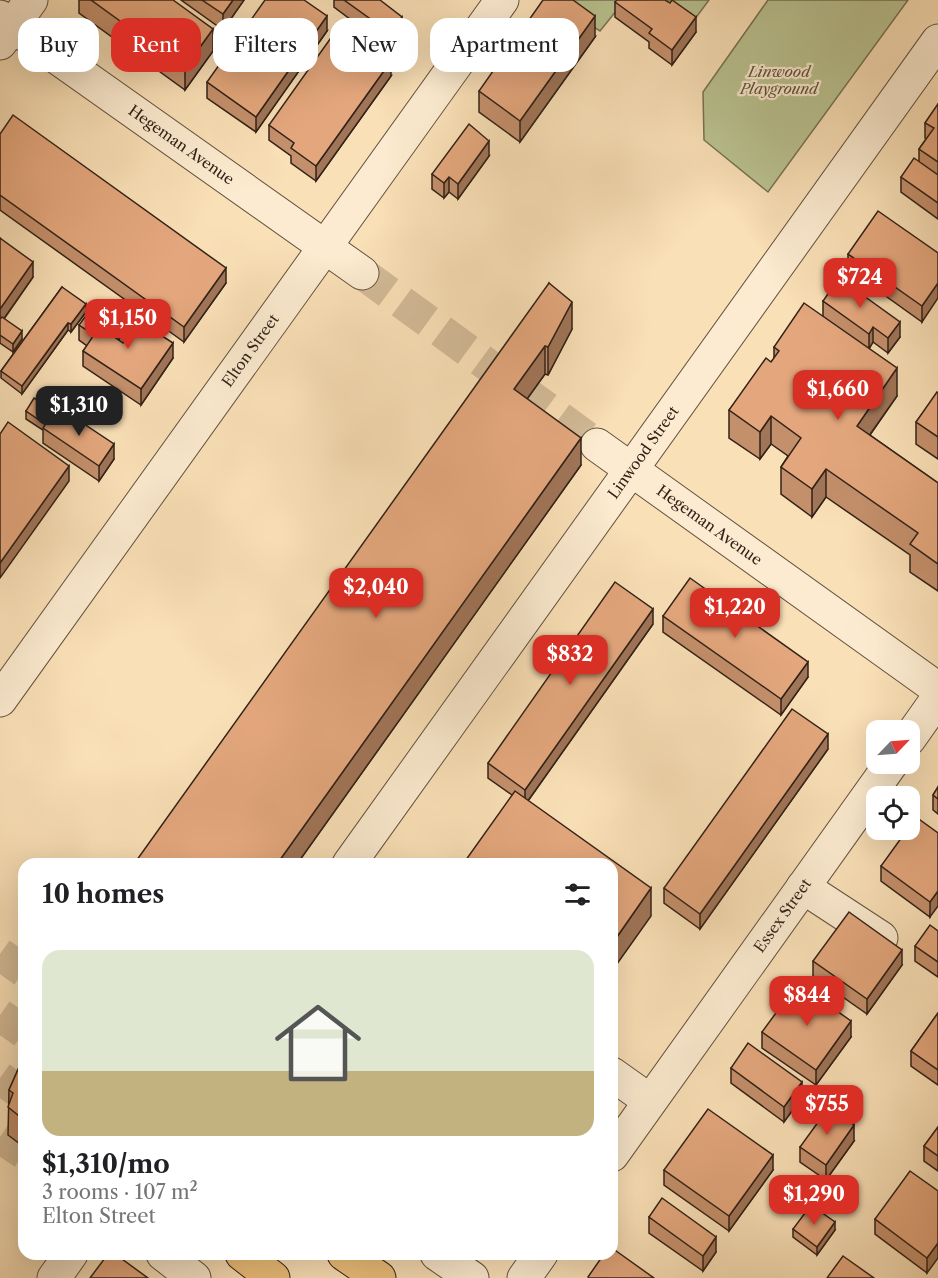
<!DOCTYPE html>
<html lang="en">
<head>
<meta charset="utf-8">
<style>
	:root { --surface:#fff; --page:#f2f2f2; --text:#202124; --muted:#757577; --accent:#d93025 }
	body { margin:0; font-family:"Libre Caslon Text",serif; background:var(--page); color:var(--text); height:100vh; display:flex; flex-direction:column; font-size:22px; white-space:nowrap }
	* { box-sizing:border-box; margin:0 }
	p { font-size:20px; color:var(--muted) }
	.icon { flex:none; width:33px; height:33px; fill:none; stroke:currentColor; stroke-width:2; stroke-linecap:round; stroke-linejoin:round }
	.map { position:relative; flex:1; overflow:hidden }
	.drawer { position:absolute; left:18px; top:858px; width:600px; height:402px; display:flex; flex-direction:column; background:var(--surface); border-radius:18px; box-shadow:0 6px 24px #0002 }
	.drawer>* { flex:none }
	.hud { position:absolute; left:18px; top:18px; width:600px; height:54px; display:flex; gap:12px }
	.needle { width:39px; rotate:65deg }
	.tools { position:absolute; left:866px; top:720px; display:grid; gap:12px }
	.tools a { display:grid; place-items:center; width:54px; height:54px; border-radius:12px; background:var(--surface); box-shadow:0 6px 24px #0002; font-size:30px }
	.price { position:absolute; translate:-50% -51px; padding:0 14px; border-radius:12px; background:var(--accent); color:#fff; font-size:20px; line-height:39px; filter:drop-shadow(0 2px 3px #0008) }
	.price::after { content:''; position:absolute; left:50%; top:36px; width:18px; height:14px; margin-left:-9px; background:inherit; clip-path:polygon(0 0,100% 0,50% 100%) }
	.price.current { background:#222; color:#fff }
	ul { padding:0; list-style:none }
	li { display:grid; align-content:center; gap:12px; height:318px; padding:0 24px }
	li span { display:grid; place-items:center; height:186px; border-radius:18px; color:#555 }
	li>.icon { margin-inline-start:auto }
	span .icon { width:108px; height:108px; fill:#fffc; stroke-width:1 }
	li b { font-size:26px }
	h2 { display:flex; justify-content:space-between; align-items:center; height:72px; padding:0 24px; font-size:26px }
	.pill { padding:0 21px; border-radius:18px; background:var(--surface); box-shadow:0 6px 24px #0002; font-size:21px; line-height:54px }
	.pill.current { background:var(--accent); color:#fff }
	.map>svg:first-child { display:block }
	.green { fill:#bac391; stroke:#767254; stroke-width:1.5 }
	.lines { fill:none; stroke-linecap:round; stroke-linejoin:round }
	.minor-tunnel { stroke:#d2ba97; stroke-width:33; stroke-dasharray:33 16; stroke-linecap:butt }
	.highway-tunnel { stroke:#d2ba97; stroke-width:33; stroke-dasharray:33 16; stroke-linecap:butt }
	.minor-casing { stroke:#645240; stroke-width:35 }
	.highway-casing { stroke:#322218; stroke-width:35 }
	.minor { stroke:#fcebd0; stroke-width:33 }
	.highway { stroke:#edc07c; stroke-width:33 }
	.wall { fill:#c4906c; stroke:#322218; stroke-width:1.5 }
	.shaded-wall { fill:#a07558; stroke:#322218; stroke-width:1.5 }
	.building { fill:#e4a77d; stroke:#322218; stroke-width:1.5 }
	.labels { text-anchor:middle; stroke-width:4.5; stroke-linejoin:round; paint-order:stroke }
	.park-label { font-size:15px; font-style:italic; fill:#5b523c; stroke:#fcebd0 }
	.street-label { font-size:15px; fill:#322218; stroke:#fcebd0 }
</style>
</head>
<body>
<div class="map">
<svg width="938" height="1278" viewBox="0 0 938 1278">
	<rect width="100%" height="100%" fill="#fae0b7"/>
	<filter id="stains"><feTurbulence type="fractalNoise" baseFrequency=".00333" numOctaves="4"/><feColorMatrix values="0 0 0 0 .2 0 0 0 0 .09 0 0 0 0 .02 0 0 0 .5 -.17"/></filter>
	<radialGradient id="worn" r=".72"><stop offset=".6" stop-color="#630" stop-opacity="0"/><stop offset="1" stop-color="#630" stop-opacity=".3"/></radialGradient>
	<g class="green">
		<polygon points="558,0 625,0 600,31 556,3"/>
		<polygon points="660,0 709,0 692,23"/>
		<polygon points="768,0 908,0 768,192 704,140 703,92"/>
	</g>
	<g class="lines">
		<g class="minor-tunnel">
			<polyline points="362,273 597,445"/>
			<polyline points="0,954 24,971"/>
			<polyline points="0,1137 24,1153"/>
		</g>
		<g class="highway-tunnel">
			<polyline points="0,1015 24,1032"/>
			<polyline points="0,1078 24,1095"/>
		</g>
		<g class="minor-casing">
			<g id="minor">
				<path id="s1" d="M0,17L362,273"/>
				<polyline points="0,43 31,0"/>
				<path id="s2" d="M597,445L938,689"/>
				<path id="s3" d="M0,700L502,0"/>
				<polyline points="909,739 938,698"/>
				<path id="s4" d="M349,864L938,41"/>
				<polyline points="803,887 881,938"/>
				<polyline points="612,1074 650,1101"/>
				<path id="s5" d="M612,1155L891,764"/>
				<polyline points="163,1254 194,1278"/>
				<polyline points="437,1254 472,1278"/>
				<polyline points="54,1278 71,1254"/>
				<polyline points="524,1278 541,1254"/>
			</g>
		</g>
		<g class="highway-casing">
			<g id="highway">
				<polyline points="242,1254 273,1278"/>
				<polyline points="344,1254 379,1278"/>
			</g>
		</g>
		<use href="#minor" class="minor"/>
		<use href="#highway" class="highway"/>
	</g>
	<g class="wall">
		<polygon points="79,0 173,0 213,51 185,90 79,13"/>
		<polygon points="181,0 244,0 223,30"/>
		<polygon points="334,0 380,0 402,32 390,49 334,7"/>
		<polygon points="615,2 696,32 672,65 649,48 649,42 615,17"/>
		<polygon points="327,31 256,132 207,98 207,82"/>
		<polygon points="595,37 520,142 479,112 479,91"/>
		<polygon points="391,76 316,181 291,163 291,156 269,140 269,125"/>
		<polygon points="938,104 938,219 901,192 901,177 919,162 919,149 926,139 925,138 925,123"/>
		<polygon points="0,134 226,283 184,342 0,210"/>
		<polygon points="489,156 458,199 449,192 444,198 432,189 432,174"/>
		<polygon points="0,238 33,277 4,319 22,339 13,352 0,343"/>
		<polygon points="938,253 922,322 848,269 848,254"/>
		<polygon points="549,283 572,329 548,375 545,374 527,399 581,465 297,864"/>
		<polygon points="62,287 86,312 71,332 68,330 22,394 1,378 1,371"/>
		<polygon points="823,301 900,337 888,353 873,342 869,348 897,396 870,435 938,483 938,591 910,572 910,555 826,497 812,517 781,494 781,467 788,456 771,444 760,459 729,438 729,410 771,362 774,359 774,347 823,316"/>
		<polygon points="79,325 119,340 119,332 173,358 141,405 83,366 83,351 87,346 79,340"/>
		<polygon points="938,393 938,459 916,444 916,422"/>
		<polygon points="26,411 114,459 99,481 43,443 43,430 26,419"/>
		<polygon points="663,616 808,677 781,715 663,632"/>
		<polygon points="653,624 528,801 651,916 512,795 488,778 488,763"/>
		<polygon points="828,749 700,929 664,903 664,888"/>
		<polygon points="938,787 938,814 933,810 933,795"/>
		<polygon points="938,833 930,917 881,881 881,866"/>
		<polygon points="938,931 938,977 915,961 915,946"/>
		<polygon points="813,961 902,965 867,1014 813,976"/>
		<polygon points="938,1013 938,1085 911,1066 911,1051"/>
		<polygon points="762,1032 851,1037 816,1085 762,1048"/>
		<polygon points="24,1056 24,1147 8,1135 9,1090"/>
		<polygon points="731,1068 802,1097 784,1122 731,1083"/>
		<polygon points="938,1127 938,1171 924,1161 924,1146"/>
		<polygon points="854,1141 826,1180 800,1162 800,1147"/>
		<polygon points="664,1170 773,1170 729,1231 664,1185"/>
		<polygon points="938,1191 927,1273 875,1234 875,1219"/>
		<polygon points="649,1217 716,1252 703,1271 649,1233"/>
		<polygon points="793,1229 835,1230 817,1255 793,1237"/>
	</g>
	<g class="shaded-wall">
		<polygon points="233,0 244,0 223,30 223,14"/>
		<polygon points="327,16 327,31 256,132 256,117"/>
		<polygon points="595,16 595,37 520,142 520,121"/>
		<polygon points="402,17 402,32 390,49 390,33"/>
		<polygon points="696,17 696,32 672,65 672,50"/>
		<polygon points="213,29 213,51 185,90 185,68"/>
		<polygon points="391,61 391,76 316,181 316,166"/>
		<polygon points="489,141 489,156 458,199 458,184"/>
		<polygon points="449,177 449,192 444,198 444,183"/>
		<polygon points="33,262 33,277 0,324 0,309"/>
		<polygon points="226,268 226,283 184,342 184,327"/>
		<polygon points="938,283 938,298 922,322 922,306"/>
		<polygon points="572,302 572,329 548,375 548,347"/>
		<polygon points="86,304 86,312 71,332 71,324"/>
		<polygon points="900,322 900,337 888,353 888,338"/>
		<polygon points="68,323 68,330 22,394 22,386"/>
		<polygon points="873,327 873,342 869,349 869,334"/>
		<polygon points="22,331 22,339 13,352 13,344"/>
		<polygon points="173,343 173,358 141,405 141,389"/>
		<polygon points="545,346 545,374 514,417 514,389"/>
		<polygon points="897,368 897,396 857,453 857,426"/>
		<polygon points="771,416 771,444 760,459 760,432"/>
		<polygon points="581,438 581,465 297,864 277,864"/>
		<polygon points="114,444 114,459 99,481 99,466"/>
		<polygon points="69,466 69,481 0,578 0,563"/>
		<polygon points="826,469 826,497 812,517 812,489"/>
		<polygon points="653,609 653,624 525,805 525,790"/>
		<polygon points="808,662 808,677 781,715 781,699"/>
		<polygon points="828,734 828,749 700,929 700,914"/>
		<polygon points="651,888 651,916 612,971 612,944"/>
		<polygon points="938,891 938,906 930,917 930,902"/>
		<polygon points="902,950 902,965 867,1014 867,999"/>
		<polygon points="851,1021 851,1037 816,1085 816,1070"/>
		<polygon points="802,1082 802,1097 784,1122 784,1107"/>
		<polygon points="854,1125 854,1141 826,1180 826,1165"/>
		<polygon points="773,1155 773,1170 729,1231 729,1216"/>
		<polygon points="835,1222 835,1230 817,1255 817,1247"/>
		<polygon points="716,1237 716,1252 703,1271 703,1256"/>
		<polygon points="938,1243 938,1258 927,1273 927,1258"/>
	</g>
	<g class="building">
		<polygon points="91,0 173,0 213,29 185,68"/>
		<polygon points="202,0 233,0 223,14"/>
		<polygon points="265,0 304,0 327,16 256,117 207,82"/>
		<polygon points="344,0 380,0 402,17 390,33"/>
		<polygon points="543,0 573,0 595,16 520,121 479,91"/>
		<polygon points="617,0 665,0 670,3 672,0 696,17 672,50 649,33 652,29 615,2"/>
		<polygon points="340,25 391,61 316,166 291,148 294,143 269,125"/>
		<polygon points="938,104 938,162 919,149 934,128 925,123"/>
		<polygon points="13,115 226,268 184,327 0,195 0,134"/>
		<polygon points="469,124 489,141 458,184 449,177 444,183 432,174"/>
		<polygon points="914,158 938,175 938,203 901,177"/>
		<polygon points="878,211 938,253 938,283 922,306 848,254"/>
		<polygon points="0,238 33,262 0,309"/>
		<polygon points="839,278 900,322 888,338 873,327 869,334 823,301"/>
		<polygon points="549,283 572,302 548,347 545,346 514,389 581,438 277,864 134,864"/>
		<polygon points="62,287 86,304 71,324 68,323 22,386 1,371"/>
		<polygon points="804,303 897,368 857,426 938,483 938,564 910,544 918,533 826,469 812,489 781,467 801,438 771,416 760,432 729,410 766,358 771,362 779,351 774,347"/>
		<polygon points="130,315 173,343 141,389 83,351 94,335 79,325 85,317 123,343 127,337 119,332"/>
		<polygon points="2,317 22,331 13,344 0,335 0,319"/>
		<polygon points="937,392 938,393 938,437 916,422"/>
		<polygon points="34,398 54,411 45,424 26,411"/>
		<polygon points="54,411 69,420 72,416 114,444 99,466 43,428"/>
		<polygon points="8,422 69,466 0,563 0,434"/>
		<polygon points="690,578 808,662 781,699 663,616"/>
		<polygon points="615,582 653,609 525,790 488,763"/>
		<polygon points="792,709 828,734 700,914 664,888"/>
		<polygon points="938,787 938,799 933,795"/>
		<polygon points="515,791 651,888 612,944 612,864 463,864"/>
		<polygon points="916,817 938,833 938,891 930,902 881,866 907,830 909,830 909,827"/>
		<polygon points="849,912 902,950 867,999 813,961"/>
		<polygon points="930,925 938,931 938,962 915,946"/>
		<polygon points="798,983 851,1021 816,1070 762,1032"/>
		<polygon points="938,1013 938,1070 911,1051"/>
		<polygon points="748,1043 802,1082 784,1107 731,1068"/>
		<polygon points="24,1056 24,1120 8,1107 13,1093 9,1090"/>
		<polygon points="829,1107 854,1125 826,1165 800,1147"/>
		<polygon points="708,1109 773,1155 729,1216 664,1170"/>
		<polygon points="938,1127 938,1156 924,1146"/>
		<polygon points="910,1171 938,1191 938,1243 927,1258 875,1219"/>
		<polygon points="662,1198 716,1237 703,1256 649,1217"/>
		<polygon points="811,1205 835,1222 817,1247 793,1229"/>
		<polygon points="612,1248 654,1278 589,1278 588,1277 604,1254 612,1254"/>
		<polygon points="108,1254 115,1254 148,1278 90,1278"/>
		<polygon points="843,1256 874,1278 827,1278"/>
	</g>
	<g class="labels">
		<g class="park-label">
			<text x="779" y="77">Linwood<tspan x="779" dy="17">Playground</tspan></text>
		</g>
		<g class="street-label">
			<text dy="5" stroke="none"><textPath href="#s1" startOffset="222">Hegeman Avenue</textPath></text>
			<text dy="5" stroke="none"><textPath href="#s3" startOffset="430">Elton Street</textPath></text>
			<text dy="5" stroke="none"><textPath href="#s4" startOffset="506">Linwood Street</textPath></text>
			<text dy="5" stroke="none"><textPath href="#s2" startOffset="138">Hegeman Avenue</textPath></text>
			<text dy="5" stroke="none"><textPath href="#s5" startOffset="294">Essex Street</textPath></text>
		</g>
	</g>
	<rect width="100%" height="100%" filter="url(#stains)"/>
	<rect width="100%" height="100%" fill="url(#worn)"/>
</svg>
<div class="tools">
<a><svg class="needle" viewBox="-14 -14 28 28"><path d="M0-13l5 13h-10z" fill="#e53935"/><path d="M0 13l5-13h-10z" fill="#757577"/></svg></a>
<a><svg class="icon" aria-label="locate" viewBox="0 0 24 24"><circle cx="12" cy="12" r="6"/><path d="M12 2v4M12 18v4M2 12h4M18 12h4"/></svg></a>
</div>
<b class="price" style="left:860px;top:309px">$724</b>
<b class="price" style="left:128px;top:350px">$1,150</b>
<b class="price" style="left:838px;top:421px">$1,660</b>
<b class="price current" style="left:79px;top:437px">$1,310</b>
<b class="price" style="left:376px;top:619px">$2,040</b>
<b class="price" style="left:735px;top:639px">$1,220</b>
<b class="price" style="left:570px;top:686px">$832</b>
<b class="price" style="left:807px;top:1027px">$844</b>
<b class="price" style="left:827px;top:1136px">$755</b>
<b class="price" style="left:814px;top:1226px">$1,290</b>
<div class="hud">
<a class="pill">Buy</a>
<a class="pill current">Rent</a>
<a class="pill">Filters</a>
<a class="pill">New</a>
<a class="pill">Apartment</a>
</div>
<section class="drawer">
<h2>10 homes<svg class="icon" aria-label="filters" viewBox="0 0 24 24"><path d="M4 7h16M4 17h16"/><circle cx="9" cy="7" r="2"/><circle cx="15" cy="17" r="2"/></svg></h2>
<ul>
<li><span style="background:linear-gradient(#dfe7d0 65%,#c2b280 0)"><svg class="icon" aria-label="home" viewBox="0 0 24 24"><path d="M3 11l9-7 9 7M6 9v11h12V9"/></svg></span><div><b>$1,310/mo</b><p>3 rooms · 107 m²</p><p>Elton Street</p></div></li>
</ul>
</section>
</div>
</body>
</html>
